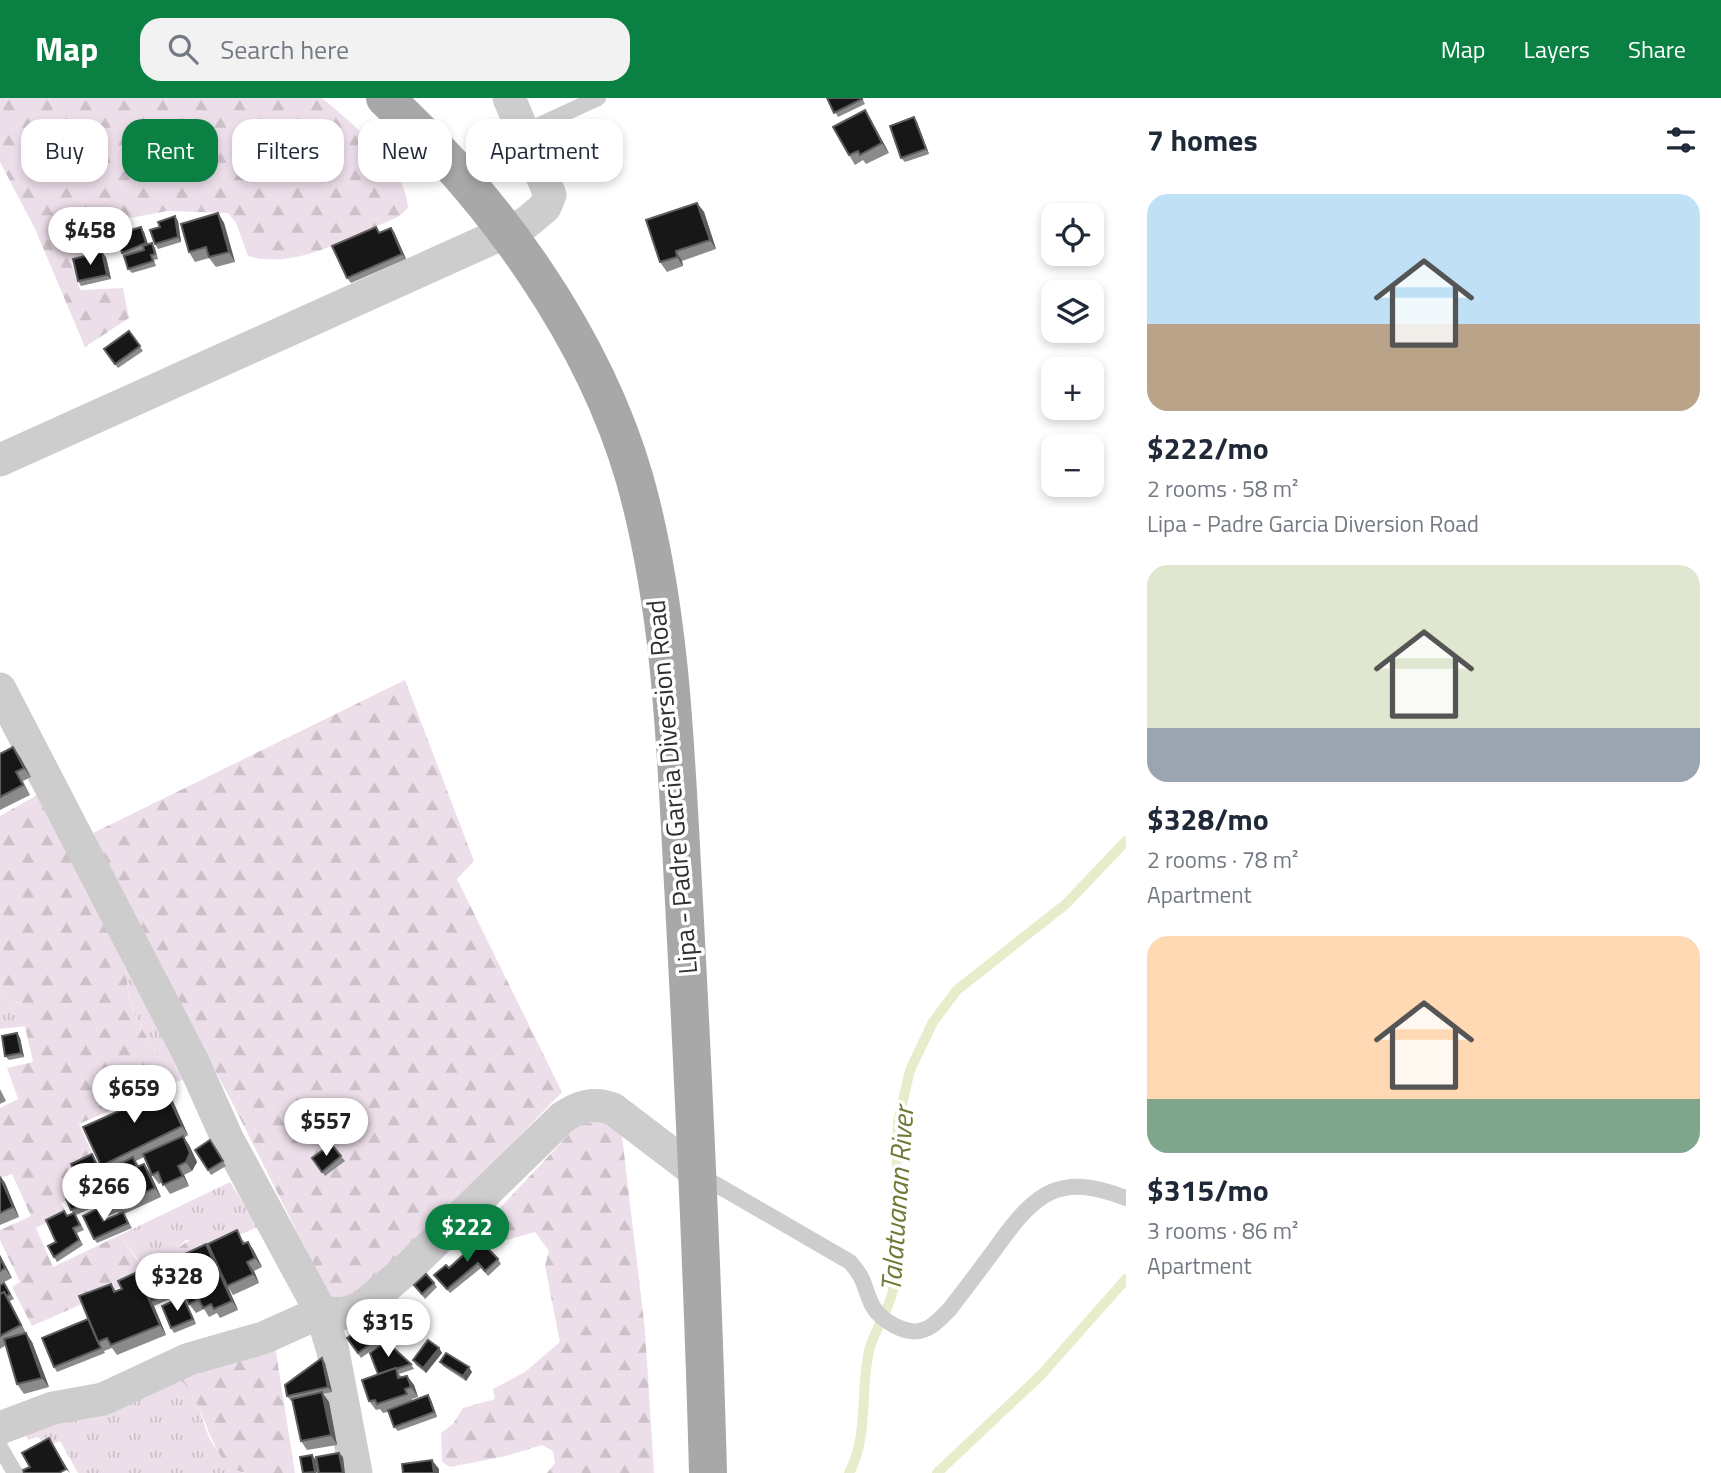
<!DOCTYPE html>
<html lang="en">
<head>
<meta charset="utf-8">
<style>
	:root { --surface:#fff; --page:#f2f2f3; --text:#1f2937; --muted:#747a83; --accent:#0b8043 }
	body { margin:0; font-family:"Titillium Web",sans-serif; background:var(--page); color:var(--text); height:100vh; display:flex; flex-direction:column; font-size:26px; white-space:nowrap }
	* { box-sizing:border-box; margin:0 }
	p { font-size:23px; color:var(--muted) }
	.icon { flex:none; width:38px; height:38px; fill:none; stroke:currentColor; stroke-width:2; stroke-linecap:round; stroke-linejoin:round }
	.map { position:relative; flex:1; overflow:hidden }
	.details { display:flex; flex-direction:column; background:var(--surface); width:595px }
	.details>* { flex:none }
	.top-card { position:absolute; left:21px; top:21px; width:665px; height:63px; display:flex; gap:14px }
	.controls { position:absolute; left:1041px; top:105px; display:grid; gap:14px }
	.controls a { display:grid; place-items:center; width:63px; height:63px; border-radius:14px; background:var(--surface); box-shadow:0 4px 10px #0003; font-size:35px }
	.price { position:absolute; translate:-50% -60px; padding:0 16px; border-radius:24px; background:#fff; color:#222; font-size:23px; line-height:46px; filter:drop-shadow(0 2px 4px #0008) }
	.price::after { content:''; position:absolute; left:50%; top:42px; width:21px; height:16px; margin-left:-10px; background:inherit; clip-path:polygon(0 0,100% 0,50% 100%) }
	.price.on { background:var(--accent); color:#fff }
	ul { padding:0; list-style:none }
	li { display:grid; align-content:center; gap:14px; height:371px; padding:0 21px }
	li span { display:grid; place-items:center; height:217px; border-radius:21px; color:#555 }
	li>.icon { margin-inline-start:auto }
	span .icon { width:126px; height:126px; fill:#fffc; stroke-width:1 }
	li b { font-size:30px }
	h2 { display:flex; justify-content:space-between; align-items:center; height:84px; padding:0 21px; font-size:30px }
	.tag { padding:0 24px; border-radius:21px; background:var(--surface); box-shadow:0 4px 10px #0003; font-size:24px; line-height:63px }
	.tag.on { background:var(--accent); color:#fff }
	header { display:flex; align-items:center; gap:42px; box-sizing:border-box; height:98px; padding:0 35px; background:var(--accent); color:#fff }
	header strong { font-size:33px }
	nav { display:flex; gap:38px; margin-inline-start:auto; font-size:24px }
	.search { width:490px; height:63px; background:var(--page); display:flex; align-items:center; gap:18px; box-sizing:border-box; padding:0 24px; border-radius:21px; color:var(--muted); font-size:26px }
	main { display:flex; flex:1; min-height:0 }
	.map>svg:first-child { display:block }
	.grass { fill:url(#grass-tufts) }
	.forest { fill:url(#forest-firs) }
	.lines { fill:none; stroke-linecap:round; stroke-linejoin:round }
	.stream { stroke:#e8eccb; stroke-width:10 }
	.service { stroke:#cdcdcd; stroke-width:16 }
	.minor { stroke:#cdcdcd; stroke-width:33 }
	.primary { stroke:#a8a8a8; stroke-width:38 }
	.wall { fill:#8b8b8b }
	.shaded-wall { fill:#5d5d5d }
	.building { fill:#171717; stroke:#5d5d5d; stroke-width:2 }
	.labels { text-anchor:middle; stroke-width:7; stroke-linejoin:round; paint-order:stroke }
	.street-label { font-size:26px; fill:#303030; stroke:#fff }
	.water-label { font-size:28px; font-style:italic; fill:#707935; stroke:#fff }
</style>
</head>
<body>
<header>
<strong>Map</strong>
<div class="search"><svg class="icon" aria-label="search" viewBox="0 0 24 24"><circle cx="10" cy="10" r="6"/><path d="M15 15l6 6"/></svg>Search here</div>
<nav><a>Map</a><a>Layers</a><a>Share</a></nav>
</header>
<main>
<div class="map">
<svg width="1126" height="1375" viewBox="0 0 1126 1375">
	<defs>
		<pattern id="grass-tufts" width="24" height="20" patternUnits="userSpaceOnUse" patternTransform="scale(1.75)"><rect width="24" height="20" fill="#eddfea"/><path d="M3 7l-1-3M5 7V3M7 7l1-3M15 17l-1-3M17 17v-4M19 17l1-3" fill="none" stroke="#ccc0c9"/></pattern>
		<pattern id="forest-firs" width="22" height="20" patternUnits="userSpaceOnUse" patternTransform="scale(1.75)"><rect width="22" height="20" fill="#eddfea"/><path d="M5 1l3.5 6h-7zM16 11l3.5 6h-7z" fill="#ccc0c9"/></pattern>
	</defs>
	<rect width="100%" height="100%" fill="#fff"/>
	<g class="grass">
		<path d="M127,872L185,981L176,984C154,947 124,917 127,872Z"/>
		<polygon points="0,897 20,906 27,928 0,931"/>
		<polygon points="230,1084 258,1129 221,1145 186,1142 172,1155 146,1165 138,1162 120,1137"/>
		<path d="M175,1278C198,1292 198,1311 207,1334C213,1352 229,1364 243,1375H78L60,1343L47,1348L38,1339L28,1342L22,1330Z"/>
	</g>
	<g class="forest">
		<path d="M0,0H322C350,23 408,72 408,110L398,119C353,137 297,173 248,158L236,125L228,115L167,113L110,124L103,141L107,154L71,163L80,192L123,190L129,220L85,249L35,131L0,64Z"/>
		<polygon points="405,582 474,763 457,781 562,994 448,1112 350,1202 329,1198 233,1006 89,737"/>
		<path d="M39,696L127,872C124,917 154,947 176,984L79,1026L93,1057L69,1070L81,1096L61,1105L66,1114L36,1130L53,1169L120,1137L137,1162L146,1165C155,1161 166,1158 174,1153C188,1143 197,1134 216,1137L221,1145L32,1228L12,1189L20,1184L0,1142V1132L31,1118L12,1076L0,1080V1010L18,1001L7,970L33,964L20,906L0,897V718Z"/>
		<polygon points="599,1023 621,1030 645,1232 654,1375 547,1375 555,1365 553,1353 542,1347 506,1358 450,1369 442,1364 441,1335 453,1326 463,1310 495,1301 493,1291 525,1274 560,1244 545,1168 549,1153 535,1134 507,1142 485,1126 572,1033 583,1026"/>
		<path d="M275,1248L295,1375C279,1375 261,1375 246,1375C205,1367 209,1299 175,1278Z"/>
	</g>
	<g class="lines">
		<g class="stream">
			<path d="M849,1375C869,1338 860,1293 869,1253C874,1232 888,1215 893,1192L898,1024L910,972L933,924L957,892L1066,806L1126,743"/>
			<polyline points="937,1375 1041,1277 1126,1181"/>
		</g>
		<g class="service">
			<polyline points="524,34 598,0"/>
			<path d="M698,1076L850,1164C866,1182 863,1188 872,1207C880,1222 906,1238 923,1232C934,1229 941,1219 949,1212C966,1190 982,1169 998,1147C1036,1094 1060,1074 1126,1100"/>
			<polyline points="0,1349 15,1375"/>
		</g>
		<g class="minor">
			<polyline points="0,362 526,125 545,109 550,97 509,0"/>
			<polyline points="0,591 193,964 227,1040 321,1214 333,1253 356,1375"/>
			<path d="M0,1330L53,1310L103,1301L189,1261L263,1240L321,1214L342,1216L361,1210L408,1170L562,1020C579,1008 593,1004 613,1011L697,1075"/>
		</g>
		<path class="primary" d="M385,0C494,100 594,239 635,382C673,518 676,664 684,804C694,994 703,1185 708,1375"/>
	</g>
	<g class="wall">
		<polygon points="827,0 862,0 865,6 838,19"/>
		<polygon points="865,12 871,22 889,55 866,66 863,62 855,67 849,57"/>
		<polygon points="914,19 917,24 929,56 905,64 901,60"/>
		<polygon points="697,105 704,114 716,151 682,163 683,168 667,174 660,164"/>
		<polygon points="218,115 224,125 235,164 216,169 209,160 195,164 189,154"/>
		<polygon points="175,118 178,123 181,144 158,151 155,146 160,129"/>
		<polygon points="391,130 394,134 406,161 351,185 347,180 380,135"/>
		<polygon points="144,134 148,146 155,149 158,161 154,162 156,168 132,175 128,171 122,155 127,146"/>
		<polygon points="106,159 111,181 81,188 78,183"/>
		<polygon points="129,233 143,253 118,270 104,251"/>
		<polygon points="13,649 20,659 31,679 23,683 30,697 0,712 0,656"/>
		<polygon points="17,935 20,940 24,959 9,962 5,958"/>
		<polygon points="167,990 188,1037 184,1040 189,1047 197,1064 192,1073 184,1077 189,1088 170,1096 162,1084 159,1086 152,1077 144,1059 136,1063 139,1068 150,1075 161,1099 124,1116 132,1130 97,1145 94,1141 101,1116 104,1123 119,1116 118,1114 106,1119 100,1110 105,1074 101,1068 146,1001"/>
		<polygon points="0,991 6,1003 0,1006"/>
		<polygon points="210,1042 226,1068 211,1077 195,1052"/>
		<polygon points="331,1046 345,1063 325,1078 312,1060"/>
		<polygon points="92,1056 101,1072 79,1081 76,1077"/>
		<polygon points="0,1078 5,1085 19,1119 0,1127"/>
		<polygon points="87,1091 96,1108 76,1117 84,1132 77,1135 83,1147 57,1164 54,1159 56,1144 67,1118 73,1115 71,1112"/>
		<polygon points="243,1142 245,1145 248,1144 254,1153 262,1169 254,1173 259,1185 233,1197 228,1189 238,1212 220,1220 217,1215 209,1219 204,1211 196,1215 189,1206 211,1153"/>
		<polygon points="0,1157 12,1180 0,1186"/>
		<polygon points="498,1161 501,1166 488,1178 481,1170 450,1195 434,1177 449,1170"/>
		<polygon points="174,1173 183,1195 154,1208 166,1237 117,1257 112,1250 104,1253 105,1255 57,1274 54,1269 88,1221 111,1186 116,1193 142,1181"/>
		<polygon points="4,1185 14,1201 10,1203 27,1237 32,1244 49,1289 24,1296 17,1286 6,1247 0,1251 0,1187"/>
		<polygon points="434,1185 437,1189 425,1201 414,1187"/>
		<polygon points="183,1199 186,1204 196,1226 174,1235 171,1230"/>
		<polygon points="372,1222 386,1242 361,1260 347,1240"/>
		<polygon points="439,1250 442,1255 426,1275 416,1267 413,1262"/>
		<polygon points="440,1264 472,1274 466,1283 443,1268"/>
		<polygon points="325,1265 332,1294 323,1296 329,1304 337,1347 307,1352 301,1343 293,1303 291,1303 287,1298"/>
		<polygon points="411,1266 414,1271 399,1276 402,1279 407,1278 414,1287 418,1299 412,1301 412,1303 428,1297 431,1302 437,1319 398,1333 394,1329 388,1314 383,1315 380,1311 376,1312 369,1303 362,1282"/>
	</g>
	<g class="shaded-wall">
		<polygon points="865,12 871,22 889,55 882,45"/>
		<polygon points="914,19 917,24 929,56 926,51"/>
		<polygon points="697,105 704,114 716,151 710,142"/>
		<polygon points="218,115 224,125 235,164 229,154"/>
		<polygon points="175,118 178,123 181,144 178,139"/>
		<polygon points="141,129 144,134 149,150 146,145"/>
		<polygon points="391,130 394,134 406,161 402,156"/>
		<polygon points="676,153 682,163 683,168 677,159"/>
		<polygon points="102,154 106,159 111,181 107,177"/>
		<polygon points="13,649 20,659 31,679 24,670"/>
		<polygon points="17,935 20,940 24,959 21,955"/>
		<polygon points="160,981 167,990 188,1037 182,1028"/>
		<polygon points="183,1038 189,1047 197,1064 192,1073 186,1064"/>
		<polygon points="144,1066 150,1075 161,1099 155,1090"/>
		<polygon points="178,1068 184,1077 189,1088 183,1078"/>
		<polygon points="0,1078 5,1085 19,1119 13,1109"/>
		<polygon points="248,1144 254,1153 262,1169 255,1160"/>
		<polygon points="206,1146 213,1156 238,1212 232,1203"/>
		<polygon points="0,1157 12,1180 5,1170 0,1160"/>
		<polygon points="247,1164 254,1173 259,1185 253,1176"/>
		<polygon points="171,1168 174,1173 183,1195 180,1191"/>
		<polygon points="137,1174 144,1184 151,1203 154,1208 166,1237 160,1227"/>
		<polygon points="183,1199 186,1204 196,1226 193,1221"/>
		<polygon points="26,1235 32,1244 49,1289 42,1280"/>
		<polygon points="439,1250 442,1255 426,1275 423,1270"/>
		<polygon points="322,1260 325,1265 332,1294 328,1289"/>
		<polygon points="469,1269 472,1274 466,1283 463,1278"/>
		<polygon points="407,1278 414,1287 418,1299 411,1289"/>
		<polygon points="322,1294 329,1304 337,1347 331,1337"/>
		<polygon points="428,1297 431,1302 437,1319 434,1314"/>
		<polygon points="49,1340 70,1375 66,1371"/>
		<polygon points="339,1355 343,1359 345,1375 343,1375"/>
		<polygon points="312,1357 316,1362 318,1375 315,1374"/>
		<polygon points="432,1362 439,1371 439,1375 434,1375"/>
	</g>
	<g class="building">
		<polygon points="827,0 861,0 862,1 834,15"/>
		<polygon points="865,12 882,45 860,57 858,53 849,57 833,29"/>
		<polygon points="914,19 926,51 901,60 890,28"/>
		<polygon points="697,105 710,142 676,153 677,159 660,164 646,122"/>
		<polygon points="218,115 229,154 209,159 206,149 189,154 181,126"/>
		<polygon points="175,118 178,139 155,146 150,132 160,129 158,124"/>
		<polygon points="141,129 146,145 122,155 120,148 127,146 124,134"/>
		<polygon points="376,129 379,135 391,130 402,156 347,180 332,148"/>
		<polygon points="152,145 155,156 151,157 153,163 128,171 124,158 144,152 143,148"/>
		<polygon points="102,154 107,177 78,183 73,161"/>
		<polygon points="129,233 140,248 115,266 104,251"/>
		<polygon points="13,649 24,670 16,674 23,687 0,699 0,656"/>
		<polygon points="17,935 21,955 5,958 2,938"/>
		<polygon points="160,981 182,1028 101,1068 83,1029 146,1001 142,990"/>
		<polygon points="183,1038 190,1055 186,1064 178,1068 183,1078 163,1087 158,1074 152,1077 143,1056"/>
		<polygon points="210,1042 223,1063 208,1072 195,1052"/>
		<polygon points="331,1046 341,1058 322,1074 312,1060"/>
		<polygon points="92,1056 97,1067 76,1077 71,1066"/>
		<polygon points="133,1059 137,1069 144,1066 155,1090 114,1108 112,1104 100,1110 88,1083"/>
		<polygon points="0,1079 13,1109 0,1115"/>
		<polygon points="87,1091 93,1103 71,1112 66,1101"/>
		<polygon points="97,1111 103,1123 123,1114 128,1125 94,1141 83,1118"/>
		<polygon points="64,1113 67,1118 74,1115 80,1127 73,1130 79,1142 54,1159 48,1148 56,1144 46,1122"/>
		<polygon points="237,1132 243,1146 248,1144 255,1160 247,1164 253,1176 227,1188 208,1146"/>
		<polygon points="480,1142 498,1161 485,1173 478,1165 447,1191 434,1177 446,1167 449,1170"/>
		<polygon points="206,1146 232,1203 214,1211 211,1206 203,1210 199,1201 189,1206 170,1163"/>
		<polygon points="0,1160 5,1170 0,1173"/>
		<polygon points="171,1168 180,1191 151,1203 142,1180"/>
		<polygon points="137,1174 160,1227 111,1247 107,1240 98,1244 79,1198 111,1186 114,1194 122,1191 118,1183"/>
		<polygon points="426,1176 434,1185 422,1196 414,1187"/>
		<polygon points="4,1185 10,1196 6,1198 4,1194 0,1196 0,1187"/>
		<polygon points="4,1194 21,1227 0,1238 0,1196"/>
		<polygon points="183,1199 193,1221 171,1230 162,1208"/>
		<polygon points="88,1221 98,1244 101,1250 54,1269 42,1240"/>
		<polygon points="372,1222 383,1237 358,1255 347,1240"/>
		<polygon points="26,1235 42,1280 17,1286 4,1241"/>
		<polygon points="428,1242 439,1250 423,1270 413,1262"/>
		<polygon points="386,1243 411,1266 396,1271 396,1270 378,1276 370,1255"/>
		<polygon points="446,1255 469,1269 463,1278 440,1264"/>
		<polygon points="322,1260 328,1289 287,1298 285,1287"/>
		<polygon points="396,1270 398,1280 407,1278 411,1289 405,1291 407,1296 377,1306 375,1302 369,1303 362,1282"/>
		<polygon points="322,1294 331,1337 301,1343 292,1301"/>
		<polygon points="428,1297 434,1314 394,1329 388,1312"/>
		<polygon points="49,1340 66,1371 59,1375 24,1375 23,1372 30,1369 22,1355"/>
		<polygon points="339,1355 343,1375 319,1375 316,1359"/>
		<polygon points="312,1357 315,1374 303,1375 300,1359"/>
		<polygon points="432,1362 434,1375 403,1375 402,1366"/>
	</g>
	<g class="labels">
		<g class="street-label">
			<text transform="translate(672 689) rotate(-95)" y="9">Lipa - Padre Garcia Diversion Road</text>
		</g>
		<g class="water-label">
			<text transform="translate(897 1101) rotate(-86)" y="10">Talatuanan River</text>
		</g>
	</g>
</svg>
<div class="controls">
<a><svg class="icon" aria-label="locate" viewBox="0 0 24 24"><circle cx="12" cy="12" r="6"/><path d="M12 2v4M12 18v4M2 12h4M18 12h4"/></svg></a>
<a><svg class="icon" aria-label="layers" viewBox="0 0 24 24"><path d="M12 4l9 5-9 5-9-5zM3 14l9 5 9-5"/></svg></a>
<a>+</a>
<a>−</a>
</div>
<b class="price" style="left:90px;top:169px">$458</b>
<b class="price" style="left:134px;top:1027px">$659</b>
<b class="price" style="left:326px;top:1060px">$557</b>
<b class="price" style="left:104px;top:1125px">$266</b>
<b class="price on" style="left:467px;top:1166px">$222</b>
<b class="price" style="left:177px;top:1215px">$328</b>
<b class="price" style="left:388px;top:1261px">$315</b>
<div class="top-card">
<a class="tag">Buy</a>
<a class="tag on">Rent</a>
<a class="tag">Filters</a>
<a class="tag">New</a>
<a class="tag">Apartment</a>
</div>
</div>
<section class="details">
<h2>7 homes<svg class="icon" aria-label="filters" viewBox="0 0 24 24"><path d="M4 7h16M4 17h16"/><circle cx="9" cy="7" r="2"/><circle cx="15" cy="17" r="2"/></svg></h2>
<ul>
<li><span style="background:linear-gradient(#bfe0f5 60%,#b9a48a 0)"><svg class="icon" aria-label="home" viewBox="0 0 24 24"><path d="M3 11l9-7 9 7M6 9v11h12V9"/></svg></span><div><b>$222/mo</b><p>2 rooms · 58 m²</p><p>Lipa - Padre Garcia Diversion Road</p></div></li>
<li><span style="background:linear-gradient(#dfe7d0 75%,#9aa5b1 0)"><svg class="icon" aria-label="home" viewBox="0 0 24 24"><path d="M3 11l9-7 9 7M6 9v11h12V9"/></svg></span><div><b>$328/mo</b><p>2 rooms · 78 m²</p><p>Apartment</p></div></li>
<li><span style="background:linear-gradient(#ffd9b3 75%,#7fa58c 0)"><svg class="icon" aria-label="home" viewBox="0 0 24 24"><path d="M3 11l9-7 9 7M6 9v11h12V9"/></svg></span><div><b>$315/mo</b><p>3 rooms · 86 m²</p><p>Apartment</p></div></li>
</ul>
</section>
</main>
</body>
</html>
